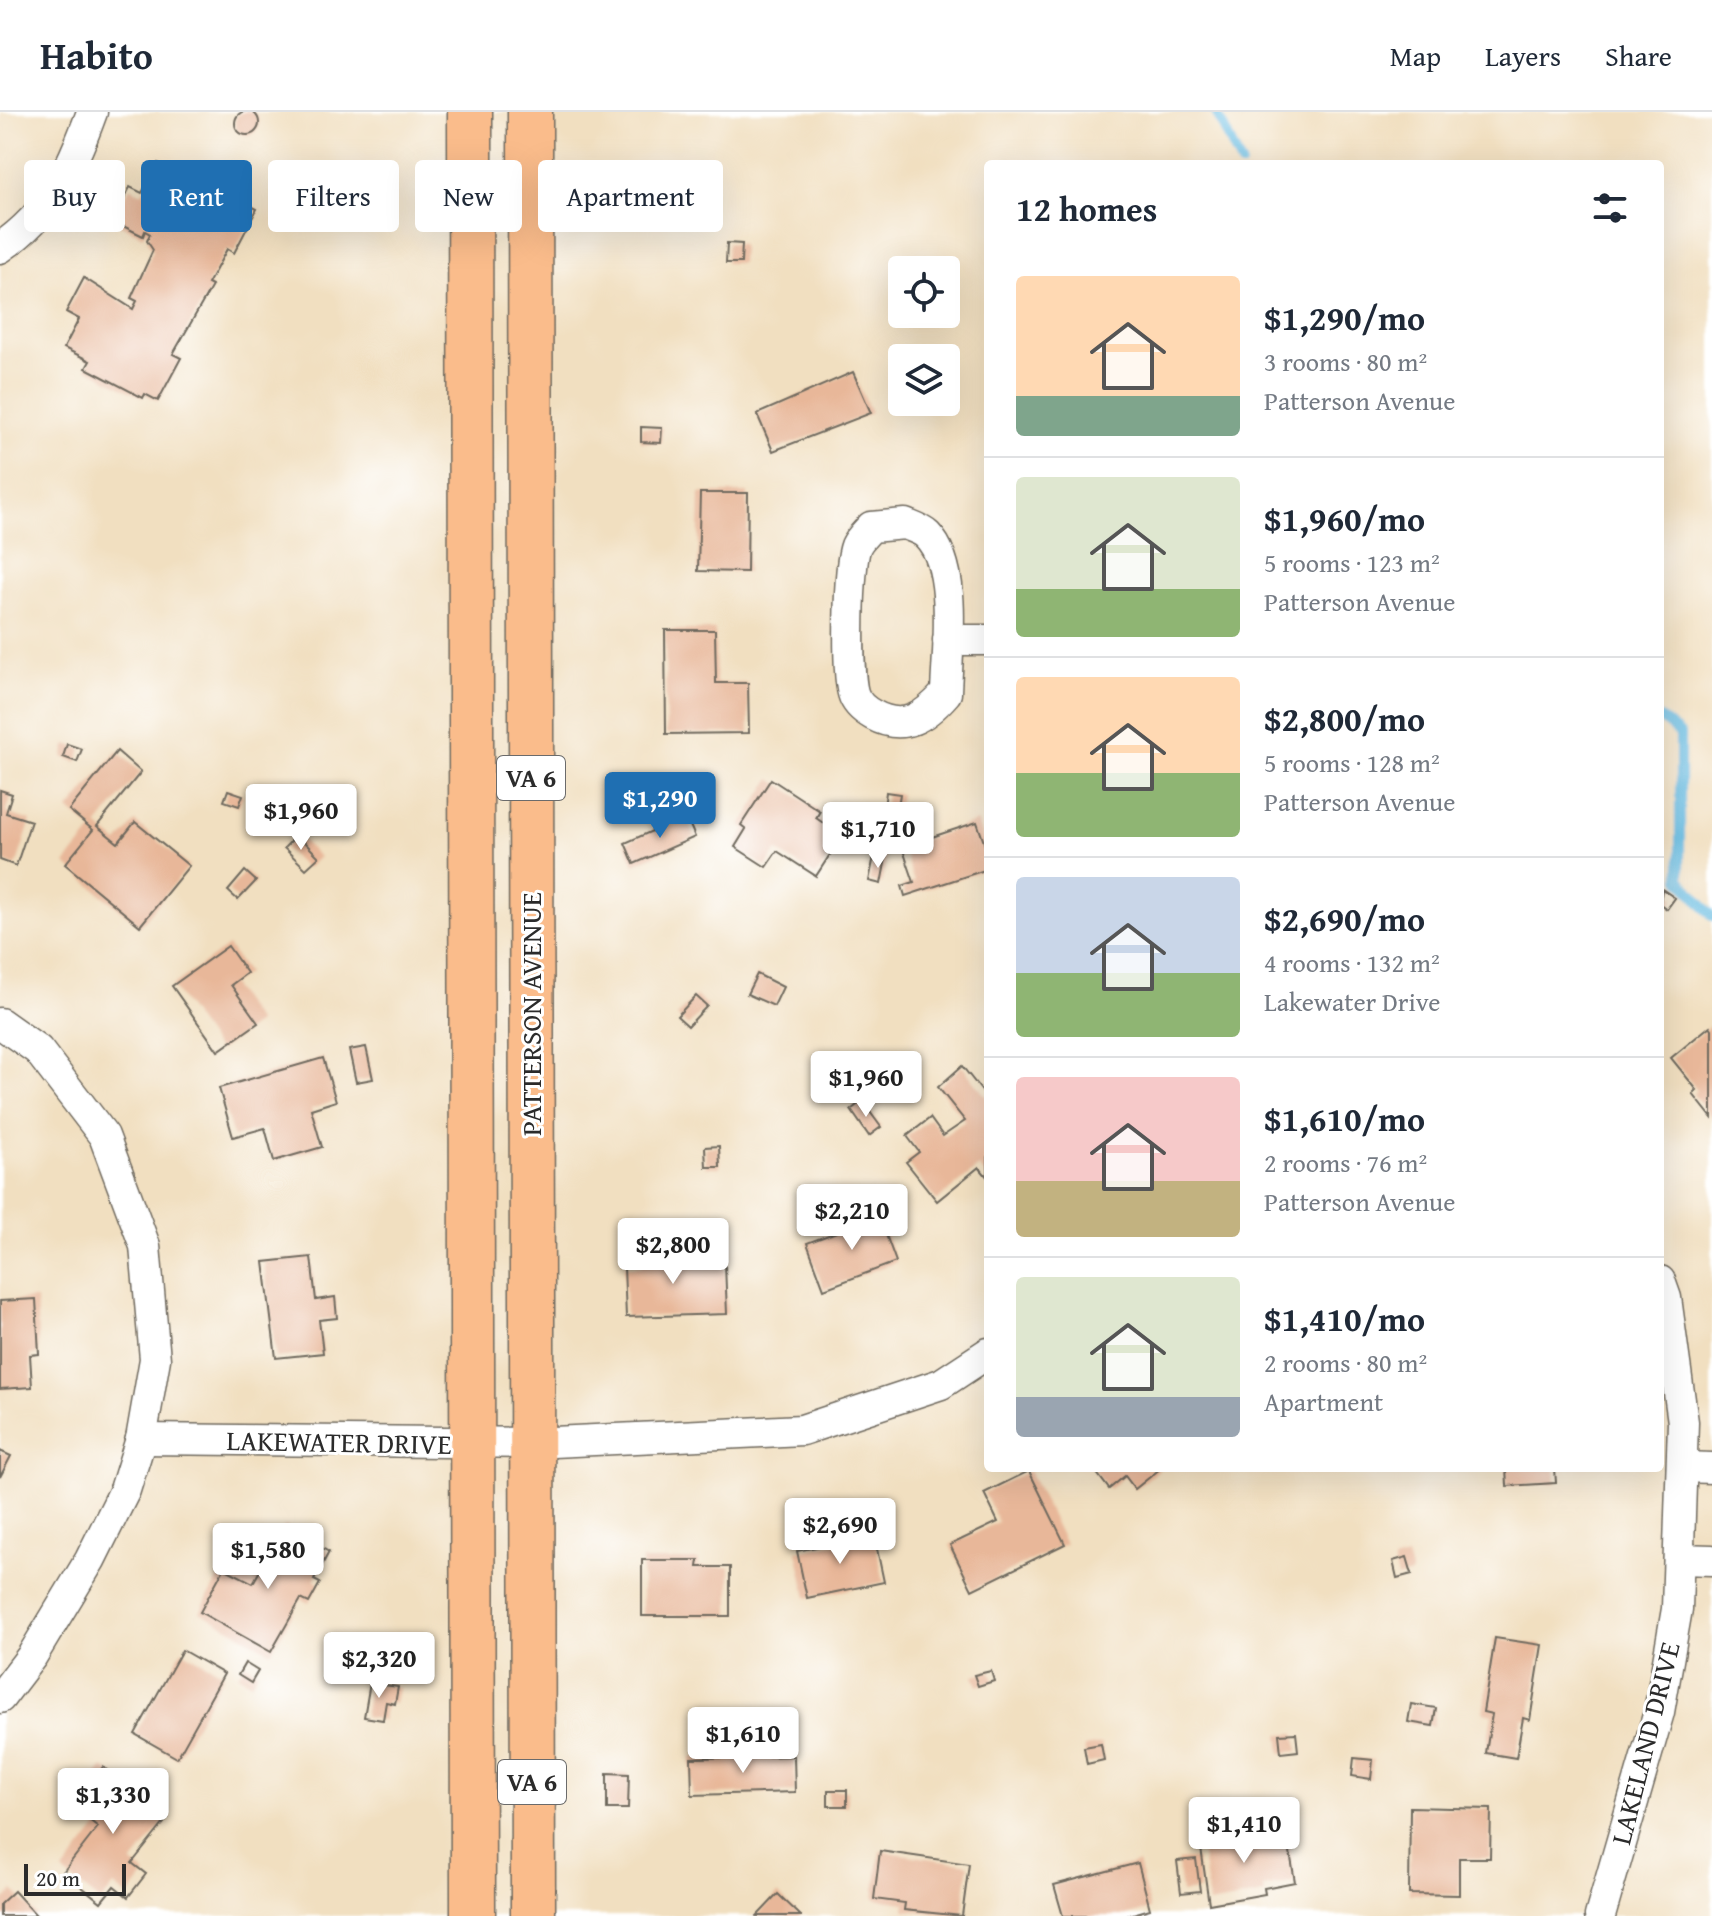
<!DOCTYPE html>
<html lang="en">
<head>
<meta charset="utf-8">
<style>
	:root { --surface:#fff; --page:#f2f2f3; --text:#1f2937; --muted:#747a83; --line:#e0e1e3; --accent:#1f6fb2 }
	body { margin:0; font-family:"Gentium Book Plus",serif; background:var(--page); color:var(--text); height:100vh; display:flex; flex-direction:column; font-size:30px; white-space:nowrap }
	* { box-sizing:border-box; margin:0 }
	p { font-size:26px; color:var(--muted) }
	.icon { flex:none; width:44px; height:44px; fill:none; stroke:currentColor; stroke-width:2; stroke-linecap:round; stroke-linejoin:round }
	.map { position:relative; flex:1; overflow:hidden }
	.sheet { position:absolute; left:984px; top:48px; width:680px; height:1312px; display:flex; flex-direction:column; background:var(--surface); border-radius:8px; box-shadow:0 8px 32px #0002 }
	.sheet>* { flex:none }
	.guide { position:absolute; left:24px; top:48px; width:760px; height:72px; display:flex; gap:16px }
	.controls { position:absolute; left:888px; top:144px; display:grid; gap:16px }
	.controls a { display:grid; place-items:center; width:72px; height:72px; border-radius:8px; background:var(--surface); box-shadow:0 8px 32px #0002; font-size:40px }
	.scale { position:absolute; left:24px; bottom:20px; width:102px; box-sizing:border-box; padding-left:8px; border:4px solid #2b2b2b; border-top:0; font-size:22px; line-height:28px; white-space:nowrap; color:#2b2b2b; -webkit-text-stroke:6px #fff; paint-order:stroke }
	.price { position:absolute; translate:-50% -68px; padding:0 18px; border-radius:8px; background:#fff; color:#222; font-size:26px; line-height:52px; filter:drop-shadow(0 2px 4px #0008) }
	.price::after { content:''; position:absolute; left:50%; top:48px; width:24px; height:18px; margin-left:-12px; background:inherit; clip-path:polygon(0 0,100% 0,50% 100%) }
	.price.current { background:var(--accent); color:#fff }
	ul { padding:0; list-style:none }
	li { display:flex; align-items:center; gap:24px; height:200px; padding:0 32px }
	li+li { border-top:2px solid var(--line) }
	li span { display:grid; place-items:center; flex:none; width:224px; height:160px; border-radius:8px; color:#555 }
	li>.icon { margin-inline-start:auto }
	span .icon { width:96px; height:96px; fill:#fffc; stroke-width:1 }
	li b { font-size:34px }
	h2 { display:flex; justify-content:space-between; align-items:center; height:96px; padding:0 32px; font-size:34px }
	.pill { padding:0 28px; border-radius:8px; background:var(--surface); box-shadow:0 8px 32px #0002; font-size:28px; line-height:72px }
	.pill.current { background:var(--accent); color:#fff }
	header { display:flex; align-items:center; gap:48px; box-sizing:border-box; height:112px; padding:0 40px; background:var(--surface); border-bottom:2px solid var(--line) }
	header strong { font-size:38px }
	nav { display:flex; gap:44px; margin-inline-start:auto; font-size:28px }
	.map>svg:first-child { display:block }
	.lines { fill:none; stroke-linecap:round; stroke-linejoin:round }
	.stream { stroke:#63bae0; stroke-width:10 }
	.building { fill:#e8b799 }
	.street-casing { stroke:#706a5f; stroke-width:33 }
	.primary-casing { stroke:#706a5f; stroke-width:47 }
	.street { stroke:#fff; stroke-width:30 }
	.primary { stroke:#fabc8b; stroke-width:44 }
	.labels { text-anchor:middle; stroke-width:6; stroke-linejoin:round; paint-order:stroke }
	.shield { fill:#fff; stroke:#6b6b6b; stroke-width:2 }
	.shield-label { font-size:26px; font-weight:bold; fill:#2b2b2b }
	.street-label { font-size:28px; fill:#2b2b2b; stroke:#fff }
</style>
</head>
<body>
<header>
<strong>Habito</strong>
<nav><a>Map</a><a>Layers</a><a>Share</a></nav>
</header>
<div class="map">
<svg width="1712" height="1804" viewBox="0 0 1712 1804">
	<rect width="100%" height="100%" fill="#fff"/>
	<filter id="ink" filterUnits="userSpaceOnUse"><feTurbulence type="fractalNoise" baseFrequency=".0125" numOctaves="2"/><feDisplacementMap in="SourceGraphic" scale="16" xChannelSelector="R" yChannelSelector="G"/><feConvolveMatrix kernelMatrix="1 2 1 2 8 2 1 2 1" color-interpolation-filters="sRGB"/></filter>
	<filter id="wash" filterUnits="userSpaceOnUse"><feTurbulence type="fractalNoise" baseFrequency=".006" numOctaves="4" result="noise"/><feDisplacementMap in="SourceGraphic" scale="32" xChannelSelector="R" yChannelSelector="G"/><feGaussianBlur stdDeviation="1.8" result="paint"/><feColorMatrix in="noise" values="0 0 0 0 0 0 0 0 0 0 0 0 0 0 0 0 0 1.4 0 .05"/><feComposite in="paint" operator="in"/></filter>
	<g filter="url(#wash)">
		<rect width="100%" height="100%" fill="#f1dfc0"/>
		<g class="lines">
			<g class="stream">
				<polyline points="1216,0 1241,52"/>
				<polyline points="1660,606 1680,622 1680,767 1712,804"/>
			</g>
		</g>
		<g id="blocks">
			<g class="building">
				<circle cx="247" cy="11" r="12"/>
				<polygon points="158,51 185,65 193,60 245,86 243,90 257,97 234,141 227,137 208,172 212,174 173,242 181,246 158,289 145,282 143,286 86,256 90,249 64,236 79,207 66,200 84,166 133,197 137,189 131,186 153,138 147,129 150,122 145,119 143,124 113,109 130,75 142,81"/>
				<polygon points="727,131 742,132 741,151 726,151"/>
				<polygon points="853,260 871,301 773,339 757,302"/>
				<polygon points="641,315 662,316 661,331 641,330"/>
				<polygon points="700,381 748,381 747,460 698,459"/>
				<polygon points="665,518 715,518 716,571 748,571 749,621 666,622"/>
				<polygon points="67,632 82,637 77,650 63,645"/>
				<polygon points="117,639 141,660 97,714 118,731 135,710 189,754 140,814 65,752 93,718 69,698"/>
				<polygon points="771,667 820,699 816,706 842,724 816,764 777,739 766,755 735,735 746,717 741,713"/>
				<polygon points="0,678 12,682 6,701 31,709 16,754 0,748"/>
				<polygon points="228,678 243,683 239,694 224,689"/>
				<polygon points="886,680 900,682 896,707 883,704"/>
				<polygon points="686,704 695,725 634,752 625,731"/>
				<polygon points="977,710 988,742 988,757 905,784 902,774 914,770 902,735"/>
				<polygon points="881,711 894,714 889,740 876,737"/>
				<polygon points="297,723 319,745 306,757 284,736"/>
				<polygon points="874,744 886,746 881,772 869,769"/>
				<polygon points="245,759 256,769 238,788 228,779"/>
				<polygon points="1662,777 1675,786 1667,797 1660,792"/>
				<polygon points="228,834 247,861 231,873 258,911 218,939 172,874"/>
				<polygon points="757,862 783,875 774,894 747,882"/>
				<polygon points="696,884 707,894 688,914 677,904"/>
				<polygon points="1710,914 1712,917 1712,1006 1693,982 1697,978 1671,946"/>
				<polygon points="366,935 373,967 356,970 349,938"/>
				<polygon points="323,946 336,989 311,997 322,1035 274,1049 265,1016 233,1025 219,976"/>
				<polygon points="962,954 988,987 988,1066 979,1055 937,1089 906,1050 919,1040 907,1024 930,1006 943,1024 965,1009 938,975"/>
				<polygon points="862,989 881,1015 869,1024 851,998"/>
				<polygon points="719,1034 720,1055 706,1055 705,1035"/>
				<polygon points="879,1104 896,1150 824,1177 807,1131"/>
				<polygon points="641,1129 670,1129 671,1153 725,1152 727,1202 626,1205 624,1155 642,1154"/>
				<polygon points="311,1145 316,1188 335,1185 337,1206 319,1208 323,1241 276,1246 264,1150"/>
				<polygon points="36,1187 39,1242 30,1243 32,1275 0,1277 0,1189"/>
				<polygon points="0,1339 11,1344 0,1365"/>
				<polygon points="1093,1356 1161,1356 1135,1377 1125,1364 1109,1377"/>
				<polygon points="1506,1356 1555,1356 1556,1371 1507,1374"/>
				<polygon points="1029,1359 1065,1432 972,1478 950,1433 998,1410 984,1381"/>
				<polygon points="285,1414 329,1440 314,1468 320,1471 309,1491 301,1487 271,1540 200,1500 224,1456 253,1471"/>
				<polygon points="874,1423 884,1470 807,1486 797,1439"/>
				<polygon points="1407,1445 1412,1462 1397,1466 1393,1449"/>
				<polygon points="642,1448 699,1448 698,1455 730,1455 730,1504 642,1504"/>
				<polygon points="1495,1526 1542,1533 1530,1608 1523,1606 1516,1646 1486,1641 1492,1602 1483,1600"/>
				<polygon points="182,1538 224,1562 177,1646 135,1622"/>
				<polygon points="245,1551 258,1559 251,1571 238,1563"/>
				<polygon points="991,1559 994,1569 978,1574 974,1563"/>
				<polygon points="370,1571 398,1575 395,1592 386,1590 383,1608 364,1605"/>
				<polygon points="1411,1592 1436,1596 1433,1614 1408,1610"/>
				<polygon points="1296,1621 1298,1639 1281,1641 1279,1622"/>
				<polygon points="1101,1632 1104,1648 1087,1652 1084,1635"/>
				<polygon points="794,1644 795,1680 692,1683 691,1646"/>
				<polygon points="1354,1646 1373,1648 1371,1667 1352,1664"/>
				<polygon points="103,1655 168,1706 132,1751 146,1762 128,1785 114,1774 101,1790 63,1760 98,1715 72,1694"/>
				<polygon points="607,1661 629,1662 628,1697 607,1697"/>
				<rect x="828" y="1678" width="19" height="16"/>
				<polygon points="1410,1695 1491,1697 1490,1746 1459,1746 1459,1783 1409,1782"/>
				<polygon points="1237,1715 1239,1730 1287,1722 1295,1770 1264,1776 1265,1782 1209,1792 1199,1722"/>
				<polygon points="880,1739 969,1752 962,1804 904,1798 905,1791 874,1787"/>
				<polygon points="1196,1747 1200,1779 1181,1781 1177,1749"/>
				<polygon points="1138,1751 1150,1797 1126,1804 1063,1804 1054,1773"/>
				<polygon points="14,1779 37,1804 0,1804 0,1792"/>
				<polygon points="778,1782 801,1804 757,1804"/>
			</g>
		</g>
	</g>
	<g filter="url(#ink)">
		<use href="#blocks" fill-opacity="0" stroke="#706a5f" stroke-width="2"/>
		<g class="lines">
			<g class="street-casing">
				<g id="street">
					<path d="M0,136C52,100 71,58 92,0"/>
					<path d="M905,412C912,415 922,418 927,423C959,455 947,539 946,581C925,605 904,620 873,603C864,598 856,592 853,581C847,560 848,454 856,434C859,427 866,421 871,415Z"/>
					<polyline points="948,528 988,528"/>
					<polyline points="0,911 38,938 104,1024 145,1134 155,1247 141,1327 125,1378 90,1448 32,1544 0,1586"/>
					<polyline points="141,1327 532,1331 802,1318 941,1272 988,1241"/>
					<polyline points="1682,1355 1712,1356"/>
					<polyline points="1679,1447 1712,1448"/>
					<polyline points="1600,1804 1659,1600 1677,1497 1683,1310 1666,1186 1660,1169"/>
				</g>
			</g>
			<g class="primary-casing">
				<g id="primary">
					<polyline points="470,0 473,1804"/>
					<polyline points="530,0 533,1804"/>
				</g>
			</g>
			<use href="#street" class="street"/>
			<use href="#primary" class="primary"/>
		</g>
	</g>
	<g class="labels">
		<g class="shield">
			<rect x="497" y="644" width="68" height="44" rx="6"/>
			<rect x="498" y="1648" width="68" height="44" rx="6"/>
		</g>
		<g class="shield-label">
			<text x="531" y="675">VA 6</text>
			<text x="532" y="1679">VA 6</text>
		</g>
		<g class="street-label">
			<text transform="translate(531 902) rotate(-90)" y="10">PATTERSON AVENUE</text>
			<text transform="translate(339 1330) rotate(1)" y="10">LAKEWATER DRIVE</text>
			<text transform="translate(1645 1631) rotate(-76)" y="10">LAKELAND DRIVE</text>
		</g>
	</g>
</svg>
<div class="controls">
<a><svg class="icon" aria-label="locate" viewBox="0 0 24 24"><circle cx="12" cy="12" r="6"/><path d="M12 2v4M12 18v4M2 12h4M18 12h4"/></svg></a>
<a><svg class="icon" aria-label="layers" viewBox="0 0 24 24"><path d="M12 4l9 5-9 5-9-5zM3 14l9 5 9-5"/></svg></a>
</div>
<div class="scale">20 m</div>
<b class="price current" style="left:660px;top:728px">$1,290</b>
<b class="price" style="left:301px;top:740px">$1,960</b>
<b class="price" style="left:878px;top:758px">$1,710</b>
<b class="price" style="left:866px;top:1007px">$1,960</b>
<b class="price" style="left:852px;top:1140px">$2,210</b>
<b class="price" style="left:673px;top:1174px">$2,800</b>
<b class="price" style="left:840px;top:1454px">$2,690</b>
<b class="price" style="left:268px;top:1479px">$1,580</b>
<b class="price" style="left:379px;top:1588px">$2,320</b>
<b class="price" style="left:743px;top:1663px">$1,610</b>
<b class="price" style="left:113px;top:1724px">$1,330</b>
<b class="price" style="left:1244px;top:1753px">$1,410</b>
<div class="guide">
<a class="pill">Buy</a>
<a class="pill current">Rent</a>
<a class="pill">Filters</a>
<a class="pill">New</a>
<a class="pill">Apartment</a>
</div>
<section class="sheet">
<h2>12 homes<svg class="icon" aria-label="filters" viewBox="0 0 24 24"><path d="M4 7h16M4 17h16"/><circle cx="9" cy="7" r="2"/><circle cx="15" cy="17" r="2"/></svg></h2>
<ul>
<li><span style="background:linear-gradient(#ffd9b3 75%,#7fa58c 0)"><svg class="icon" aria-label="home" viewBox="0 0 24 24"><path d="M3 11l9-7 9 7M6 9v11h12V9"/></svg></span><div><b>$1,290/mo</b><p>3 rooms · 80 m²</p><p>Patterson Avenue</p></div></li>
<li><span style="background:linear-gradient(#dfe7d0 70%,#8fb573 0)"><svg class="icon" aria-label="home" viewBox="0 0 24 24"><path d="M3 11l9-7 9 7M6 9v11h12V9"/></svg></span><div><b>$1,960/mo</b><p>5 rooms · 123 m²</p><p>Patterson Avenue</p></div></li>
<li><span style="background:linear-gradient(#ffd9b3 60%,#8fb573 0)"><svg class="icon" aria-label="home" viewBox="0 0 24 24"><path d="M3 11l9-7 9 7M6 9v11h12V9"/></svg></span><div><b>$2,800/mo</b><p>5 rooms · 128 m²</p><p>Patterson Avenue</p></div></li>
<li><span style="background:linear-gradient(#c9d6e8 60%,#8fb573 0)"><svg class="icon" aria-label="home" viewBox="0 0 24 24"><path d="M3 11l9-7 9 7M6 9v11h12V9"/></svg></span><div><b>$2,690/mo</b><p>4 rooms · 132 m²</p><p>Lakewater Drive</p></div></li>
<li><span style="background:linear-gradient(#f6c9c9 65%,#c2b280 0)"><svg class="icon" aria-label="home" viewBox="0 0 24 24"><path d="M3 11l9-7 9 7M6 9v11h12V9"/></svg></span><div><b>$1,610/mo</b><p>2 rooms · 76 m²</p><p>Patterson Avenue</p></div></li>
<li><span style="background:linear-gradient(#dfe7d0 75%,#9aa5b1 0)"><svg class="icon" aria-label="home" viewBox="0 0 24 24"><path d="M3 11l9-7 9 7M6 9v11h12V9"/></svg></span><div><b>$1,410/mo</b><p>2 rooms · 80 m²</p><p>Apartment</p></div></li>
</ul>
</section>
</div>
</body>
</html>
